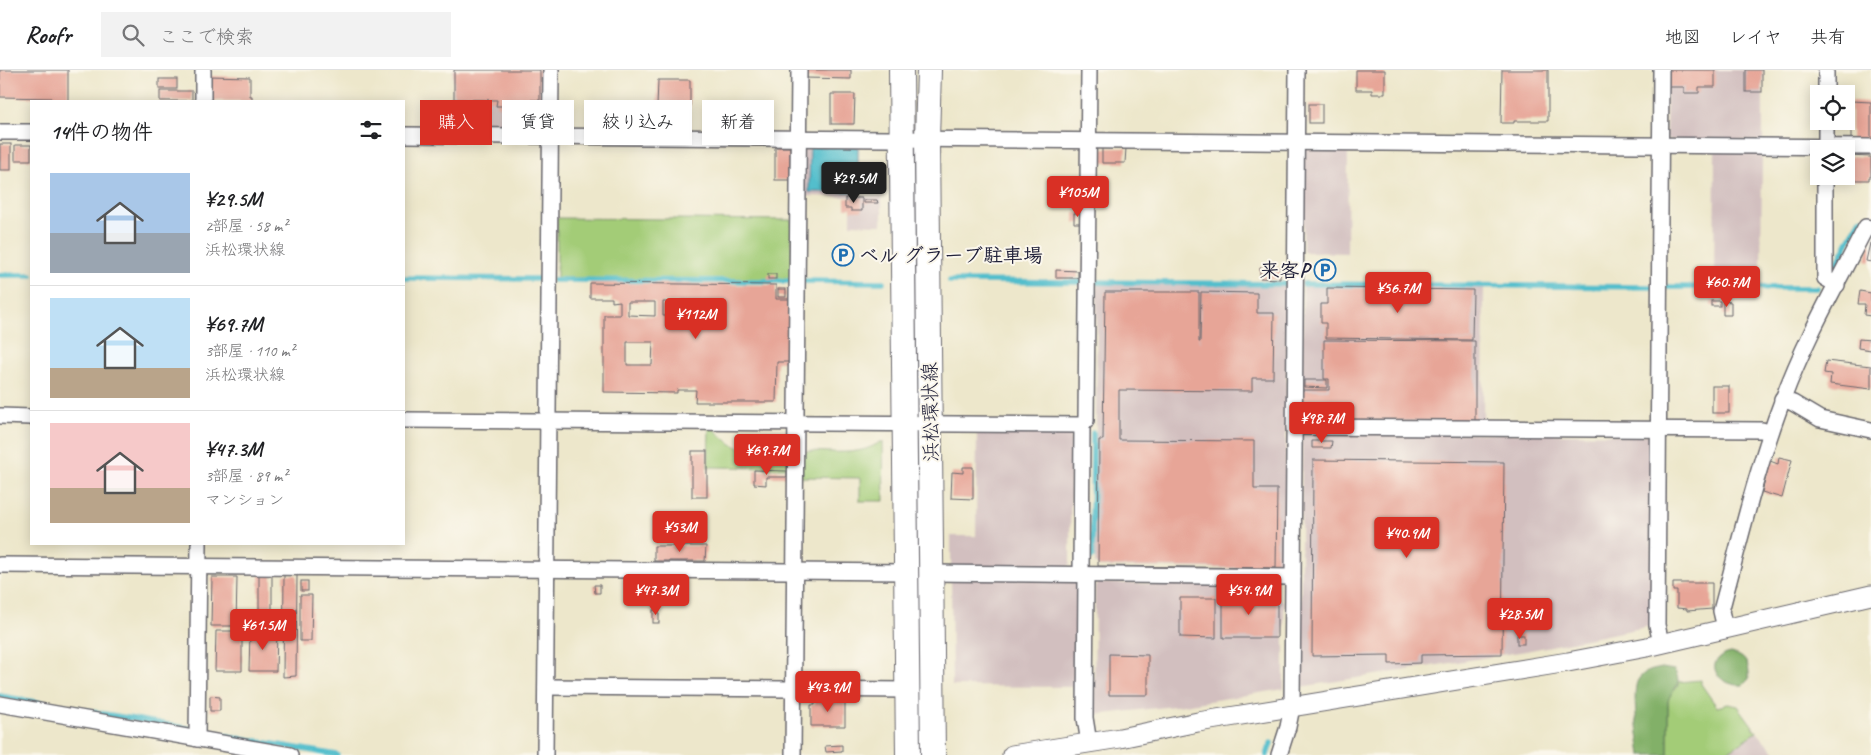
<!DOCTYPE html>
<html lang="ja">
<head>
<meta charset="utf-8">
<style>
	:root { --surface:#fff; --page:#f2f2f2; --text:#202124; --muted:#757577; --line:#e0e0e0; --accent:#d93025 }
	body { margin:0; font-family:Caveat,"Klee One",sans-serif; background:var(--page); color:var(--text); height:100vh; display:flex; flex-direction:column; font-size:19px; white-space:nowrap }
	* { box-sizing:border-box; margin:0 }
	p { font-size:16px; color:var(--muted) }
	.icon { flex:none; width:28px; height:28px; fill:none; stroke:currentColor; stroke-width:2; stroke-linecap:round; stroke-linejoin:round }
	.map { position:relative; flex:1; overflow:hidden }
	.side { position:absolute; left:30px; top:30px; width:375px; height:445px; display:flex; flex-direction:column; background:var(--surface); border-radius:0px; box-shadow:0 2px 12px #0003 }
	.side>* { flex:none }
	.banner { position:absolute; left:420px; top:30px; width:475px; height:45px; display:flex; gap:10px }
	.tools { position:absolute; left:1810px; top:15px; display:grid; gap:10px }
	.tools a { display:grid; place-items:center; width:45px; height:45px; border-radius:0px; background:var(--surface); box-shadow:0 2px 12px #0003; font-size:25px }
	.price { position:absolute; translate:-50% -42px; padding:0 11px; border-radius:5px; background:var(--accent); color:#fff; font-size:16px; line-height:32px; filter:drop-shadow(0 1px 2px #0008) }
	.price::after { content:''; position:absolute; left:50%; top:30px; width:15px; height:11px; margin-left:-8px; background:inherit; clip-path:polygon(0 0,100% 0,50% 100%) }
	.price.on { background:#222; color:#fff }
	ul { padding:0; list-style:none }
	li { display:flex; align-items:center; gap:15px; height:125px; padding:0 20px }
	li+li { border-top:1px solid var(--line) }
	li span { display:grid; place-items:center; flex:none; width:140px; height:100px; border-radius:0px; color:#555 }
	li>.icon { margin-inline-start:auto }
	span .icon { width:60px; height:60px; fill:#fffc; stroke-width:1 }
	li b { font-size:21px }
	h2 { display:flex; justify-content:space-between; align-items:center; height:60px; padding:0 20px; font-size:21px }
	.tag { padding:0 18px; border-radius:0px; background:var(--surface); box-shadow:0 2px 12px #0003; font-size:18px; line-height:45px }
	.tag.on { background:var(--accent); color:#fff }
	header { display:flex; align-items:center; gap:30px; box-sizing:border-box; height:70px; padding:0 25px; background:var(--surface); border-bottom:1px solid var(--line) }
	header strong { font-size:24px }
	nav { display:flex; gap:28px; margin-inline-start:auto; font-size:18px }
	.search { width:350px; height:45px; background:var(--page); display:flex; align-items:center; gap:12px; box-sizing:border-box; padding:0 18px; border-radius:0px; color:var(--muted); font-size:19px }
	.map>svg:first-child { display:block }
	.industrial { fill:#d2bfbf }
	.green { fill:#a3cc77; stroke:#627759 }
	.forest { fill:#82b068; stroke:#526952 }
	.water { fill:#52becc; stroke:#3a7084 }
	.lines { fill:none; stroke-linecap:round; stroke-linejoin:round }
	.stream { stroke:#52becc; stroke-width:5.5 }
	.building { fill:#e7a597; fill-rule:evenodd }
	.minor-casing { stroke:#69676d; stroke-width:18 }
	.tertiary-casing { stroke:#69676d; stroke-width:21 }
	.primary-casing { stroke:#69676d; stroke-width:26 }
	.minor { stroke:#fff; stroke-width:15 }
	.tertiary { stroke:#fff; stroke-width:19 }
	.primary { stroke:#fff; stroke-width:24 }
	.labels { text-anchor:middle; stroke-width:4; stroke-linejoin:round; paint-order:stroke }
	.poi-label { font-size:20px; font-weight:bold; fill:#22223b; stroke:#fbf7ec; text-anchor:start }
	.street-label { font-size:20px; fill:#22223b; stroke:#fbf7ec }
</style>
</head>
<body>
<header>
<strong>Roofr</strong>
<div class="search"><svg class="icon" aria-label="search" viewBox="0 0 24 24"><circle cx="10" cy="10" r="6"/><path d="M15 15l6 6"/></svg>ここで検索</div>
<nav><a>地図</a><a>レイヤ</a><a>共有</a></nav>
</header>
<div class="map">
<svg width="1871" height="685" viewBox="0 0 1871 685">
	<rect width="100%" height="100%" fill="#fbf7ec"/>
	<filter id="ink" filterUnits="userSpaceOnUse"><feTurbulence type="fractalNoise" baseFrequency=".02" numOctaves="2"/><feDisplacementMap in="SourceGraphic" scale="10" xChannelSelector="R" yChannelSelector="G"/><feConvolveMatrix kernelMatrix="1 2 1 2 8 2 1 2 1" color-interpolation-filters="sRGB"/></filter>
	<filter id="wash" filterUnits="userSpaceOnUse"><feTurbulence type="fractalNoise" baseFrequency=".0096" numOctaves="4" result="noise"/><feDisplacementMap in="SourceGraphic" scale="20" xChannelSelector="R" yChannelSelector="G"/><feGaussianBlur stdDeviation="1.12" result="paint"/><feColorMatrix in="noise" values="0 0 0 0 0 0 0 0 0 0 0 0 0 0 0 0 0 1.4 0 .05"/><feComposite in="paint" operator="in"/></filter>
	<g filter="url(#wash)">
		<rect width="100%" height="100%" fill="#ede7cb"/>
		<g class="industrial">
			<polygon points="453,0 544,0 543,61 452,60"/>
			<polygon points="1667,0 1763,0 1763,71 1670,70 1666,66"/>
			<polygon points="808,73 859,74 859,126 882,127 882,155 851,154 851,127 803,126 803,77"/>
			<polygon points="1304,78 1348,78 1347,183 1303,182"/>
			<polygon points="1715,81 1762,81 1761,216 1714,216"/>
			<polygon points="1097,214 1287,215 1285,499 1099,497 1095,493"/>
			<polygon points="1303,215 1484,217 1483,353 1302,351"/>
			<polygon points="977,359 1067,360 1071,364 1070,494 1066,498 951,497 951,466 976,466"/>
			<polygon points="1306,362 1653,365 1651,556 1526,581 1300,617 1302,366"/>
			<polygon points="951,508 1081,510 1080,617 952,616"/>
			<polygon points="1099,513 1262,515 1284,532 1284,619 1184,635 1094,645 1095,518"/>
			<polygon points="1757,662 1777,685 1730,685 1728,681"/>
		</g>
		<g class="green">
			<polygon points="557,148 792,150 792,210 557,208"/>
			<path d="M709,357H713C736,385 753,381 786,381L790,385V398L708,397Z"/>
			<path d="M880,372H883L884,431H860V408L801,407V385L805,381C829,381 859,387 880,372Z"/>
			<polygon points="1701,610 1701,614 1717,637 1728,634 1738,636 1757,662 1728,681 1730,685 1668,685 1668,632 1669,627 1678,616 1678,612"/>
		</g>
		<g class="forest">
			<path d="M1731,583C1745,586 1750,594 1749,609L1743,615C1717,617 1701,589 1731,583Z"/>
			<path d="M1662,598L1674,600C1685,616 1670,619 1668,632V685H1641C1639,671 1631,620 1638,610C1643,601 1653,600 1662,598Z"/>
		</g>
		<polygon class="water" points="810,77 858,77 858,122 809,122"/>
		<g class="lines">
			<g class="stream">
				<polyline points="1835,198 1860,149 1871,151"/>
				<polyline points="0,205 31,205"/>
				<polyline points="404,208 542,209"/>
				<polyline points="554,210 790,211"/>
				<polyline points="804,211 883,212"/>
				<polyline points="950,211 1082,212"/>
				<polyline points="1091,212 1285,214"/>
				<polyline points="1304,214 1654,217"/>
				<polyline points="1665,217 1817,218"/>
				<polyline points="1092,487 1093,363"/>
				<polyline points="0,626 191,659"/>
				<polyline points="204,662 337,685"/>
				<polyline points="1267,685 1271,673"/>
			</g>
		</g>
		<g id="blocks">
			<g class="building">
				<polygon points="0,0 68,0 68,31 51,31 51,28 0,27"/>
				<polygon points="454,0 540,0 540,30 531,30 531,36 496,36 497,30 454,29"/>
				<polygon points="805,0 851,0 851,9 805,8"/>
				<polygon points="1356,0 1385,0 1385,24 1372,24 1372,20 1356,20"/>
				<polygon points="1502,0 1548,0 1548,51 1514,51 1514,53 1501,53"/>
				<polygon points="1668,0 1715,0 1715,17 1699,17 1699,23 1684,23 1684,17 1667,17"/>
				<rect x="1746" y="0" width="16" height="22"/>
				<polygon points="209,6 250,7 250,26 252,26 252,31 209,31"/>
				<rect x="159" y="9" width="18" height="10"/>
				<polygon points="658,10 690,10 690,37 678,37 677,39 670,39 670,37 657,37"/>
				<rect x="160" y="21" width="32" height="10"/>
				<polygon points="831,24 855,24 854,54 831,54"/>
				<polygon points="1851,31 1871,32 1871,71 1851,70"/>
				<rect x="1309" y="34" width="13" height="19"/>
				<rect x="0" y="74" width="11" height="26"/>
				<rect x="15" y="75" width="16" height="15"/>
				<rect x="775" y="77" width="15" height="33"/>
				<polygon points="1102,78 1126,78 1125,93 1102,93"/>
				<polygon points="1846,86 1871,87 1871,107 1869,107 1869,110 1845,110"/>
				<polygon points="845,128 862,128 862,141 851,141 851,138 845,138"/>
				<polygon points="864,130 877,130 878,133 864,133"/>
				<polygon points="1074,143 1082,143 1081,153 1074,153"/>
				<polygon points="1870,173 1871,173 1871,192 1866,191"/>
				<polygon points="1260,198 1280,198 1280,209 1260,208"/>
				<polygon points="1056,200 1078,201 1078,208 1056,208"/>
				<rect x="768" y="204" width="8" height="5"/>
				<path d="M590,213L776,215V229H790L789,292H777L776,332H695L696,320H677V323L604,322V245H620V231L612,232V228H590ZM628,232H655V246L628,245ZM663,232H678V246H663ZM627,272H653L652,295H627Z"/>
				<polygon points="1327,218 1473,220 1472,270 1326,268 1326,253 1321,253 1321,234 1327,234"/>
				<rect x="778" y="219" width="8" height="8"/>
				<polygon points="1860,221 1871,223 1871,246 1864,245 1865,234 1858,234"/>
				<polygon points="1105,222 1199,222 1199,272 1200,272 1201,222 1257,223 1257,243 1274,243 1273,308 1252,308 1252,321 1119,320 1119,370 1254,371 1254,419 1277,419 1276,498 1098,496 1099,370 1103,370"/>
				<rect x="1711" y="231" width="9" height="5"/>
				<polygon points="1723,231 1731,232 1731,245 1723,245"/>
				<polygon points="1859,269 1871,270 1871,280 1858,278"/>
				<polygon points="1324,270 1475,271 1475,351 1328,350 1328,337 1314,337 1314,339 1302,336 1302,320 1329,320 1329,309 1324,309"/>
				<polygon points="1826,291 1871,296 1871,319 1830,314 1831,304 1824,303"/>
				<polygon points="1304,310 1327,310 1327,318 1304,317"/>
				<rect x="1712" y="316" width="17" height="27"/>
				<polygon points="1312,371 1332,371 1331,378 1312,378"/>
				<rect x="692" y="381" width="15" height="46"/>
				<polygon points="1779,387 1792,390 1782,428 1762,422 1770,391 1778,394"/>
				<polygon points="1313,390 1504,392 1502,584 1421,585 1421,593 1389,594 1389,585 1312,586"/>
				<polygon points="963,397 973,397 973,429 951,428 952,402 963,403"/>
				<polygon points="754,400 787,401 787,407 766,407 766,415 754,414"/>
				<polygon points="654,476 706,476 705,491 654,491"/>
				<rect x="259" y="505" width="13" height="46"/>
				<polygon points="284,505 297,505 296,606 283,607"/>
				<polygon points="212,507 237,507 236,556 211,556"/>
				<rect x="301" y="511" width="7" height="10"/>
				<polygon points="1673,513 1712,513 1712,539 1687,541 1687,539 1677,538 1677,521 1673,521"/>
				<polygon points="594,515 600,515 600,523 595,523"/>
				<polygon points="1223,523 1262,524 1277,534 1277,568 1223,568"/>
				<polygon points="300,525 312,525 311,571 300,571"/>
				<polygon points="1180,528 1216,528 1216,568 1180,567"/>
				<rect x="653" y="540" width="6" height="13"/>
				<polygon points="216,561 242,561 242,601 215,601"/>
				<polygon points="250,561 277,562 276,601 249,601"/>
				<rect x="1517" y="565" width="7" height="9"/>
				<polygon points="1109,584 1148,585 1148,625 1109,625"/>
				<polygon points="210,626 220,627 220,641 210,641"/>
				<polygon points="815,628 845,629 845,656 811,656 811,635 815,635"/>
				<polygon points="842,675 842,681 826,682 825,676"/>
			</g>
		</g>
	</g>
	<g filter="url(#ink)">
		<use href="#blocks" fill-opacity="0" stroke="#69676d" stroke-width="1"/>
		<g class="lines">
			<g class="minor-casing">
				<g id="minor">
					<polyline points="1826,24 1826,0"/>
					<polyline points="203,31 203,0"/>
					<polyline points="0,62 31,62"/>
					<polyline points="404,65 1871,77"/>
					<polyline points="1826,79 1826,51"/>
					<polyline points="1825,106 1825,208 1837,215"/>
					<polyline points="1782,329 1793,333 1820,349 1871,360"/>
					<polyline points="0,346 31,347"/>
					<polyline points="404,350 1082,355"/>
					<polyline points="1294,357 1762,360 1770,363"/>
					<polyline points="0,495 906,502"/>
					<polyline points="931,503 1293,507"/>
					<polyline points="1081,504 1082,355 1086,351 1089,0"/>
					<polyline points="1086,505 1085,648 1089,673"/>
					<path d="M1725,558L1721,541C1740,470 1757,397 1783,329C1805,269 1837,214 1866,157L1871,158"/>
					<polyline points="1661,573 1657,555 1661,0"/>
					<polyline points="546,617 907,620"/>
					<polyline points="0,634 290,685"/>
					<polyline points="197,669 199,474"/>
					<polyline points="545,685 551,0"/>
					<polyline points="793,685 799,0"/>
					<polyline points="1279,685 1288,657 1292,637 1297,0"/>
				</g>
			</g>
			<g class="tertiary-casing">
				<polyline id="tertiary" points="1012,685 1120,668 1198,652 1568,592 1647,577 1871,525"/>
			</g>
			<g class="primary-casing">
				<g id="primary">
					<polyline points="901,0 908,685"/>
					<polyline points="929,0 927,69 933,685"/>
				</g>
			</g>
			<use href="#minor" class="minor"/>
			<use href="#tertiary" class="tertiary"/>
			<use href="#primary" class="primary"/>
		</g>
	</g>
	<defs>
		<g id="parking-ring" transform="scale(1.125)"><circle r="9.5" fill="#fbf7ec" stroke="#1f6fb2" stroke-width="1.5"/><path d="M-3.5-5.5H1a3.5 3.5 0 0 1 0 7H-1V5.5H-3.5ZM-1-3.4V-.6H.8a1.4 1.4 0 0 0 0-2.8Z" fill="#1f6fb2"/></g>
	</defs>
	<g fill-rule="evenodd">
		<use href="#parking-ring" x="843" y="185"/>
		<use href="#parking-ring" x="1325" y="200"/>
	</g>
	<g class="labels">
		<g class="poi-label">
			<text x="859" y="192">ベル グラーブ駐車場</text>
			<text x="1309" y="207" text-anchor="end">来客P</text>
		</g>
		<g class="street-label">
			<text transform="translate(930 342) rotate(-91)" y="7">浜松環状線</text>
		</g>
	</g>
</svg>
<div class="tools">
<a><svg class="icon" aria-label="locate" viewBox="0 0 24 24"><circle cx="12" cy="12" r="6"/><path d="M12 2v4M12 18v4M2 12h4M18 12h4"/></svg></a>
<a><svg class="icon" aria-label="layers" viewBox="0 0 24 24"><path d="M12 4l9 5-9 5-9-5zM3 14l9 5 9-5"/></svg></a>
</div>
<b class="price on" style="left:854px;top:134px">¥29.5M</b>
<b class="price" style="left:1078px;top:148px">¥105M</b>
<b class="price" style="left:1727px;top:238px">¥60.7M</b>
<b class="price" style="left:1398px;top:244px">¥56.7M</b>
<b class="price" style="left:696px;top:270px">¥112M</b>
<b class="price" style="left:1322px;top:374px">¥98.7M</b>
<b class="price" style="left:767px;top:406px">¥69.7M</b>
<b class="price" style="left:680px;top:483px">¥53M</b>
<b class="price" style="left:1407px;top:489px">¥40.9M</b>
<b class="price" style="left:656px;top:546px">¥47.3M</b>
<b class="price" style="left:1249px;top:546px">¥54.9M</b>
<b class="price" style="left:1520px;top:570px">¥28.5M</b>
<b class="price" style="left:263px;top:581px">¥61.5M</b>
<b class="price" style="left:828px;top:643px">¥43.9M</b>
<div class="banner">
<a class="tag on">購入</a>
<a class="tag">賃貸</a>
<a class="tag">絞り込み</a>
<a class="tag">新着</a>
</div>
<section class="side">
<h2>14件の物件<svg class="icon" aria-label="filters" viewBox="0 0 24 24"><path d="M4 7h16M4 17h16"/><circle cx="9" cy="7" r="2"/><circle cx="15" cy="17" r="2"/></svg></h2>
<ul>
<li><span style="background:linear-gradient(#a9c7e8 60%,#9aa5b1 0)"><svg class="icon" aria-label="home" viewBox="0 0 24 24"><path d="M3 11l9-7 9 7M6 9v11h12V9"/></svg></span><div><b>¥29.5M</b><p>2部屋 · 58 m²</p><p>浜松環状線</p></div></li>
<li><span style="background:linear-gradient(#bfe0f5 70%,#b9a48a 0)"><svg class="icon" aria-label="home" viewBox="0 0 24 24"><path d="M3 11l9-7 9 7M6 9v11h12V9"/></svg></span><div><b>¥69.7M</b><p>3部屋 · 110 m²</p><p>浜松環状線</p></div></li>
<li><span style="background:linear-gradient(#f6c9c9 65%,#b9a48a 0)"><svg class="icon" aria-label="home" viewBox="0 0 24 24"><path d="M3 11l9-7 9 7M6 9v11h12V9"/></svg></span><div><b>¥47.3M</b><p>3部屋 · 89 m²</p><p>マンション</p></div></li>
</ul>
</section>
</div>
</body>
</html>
